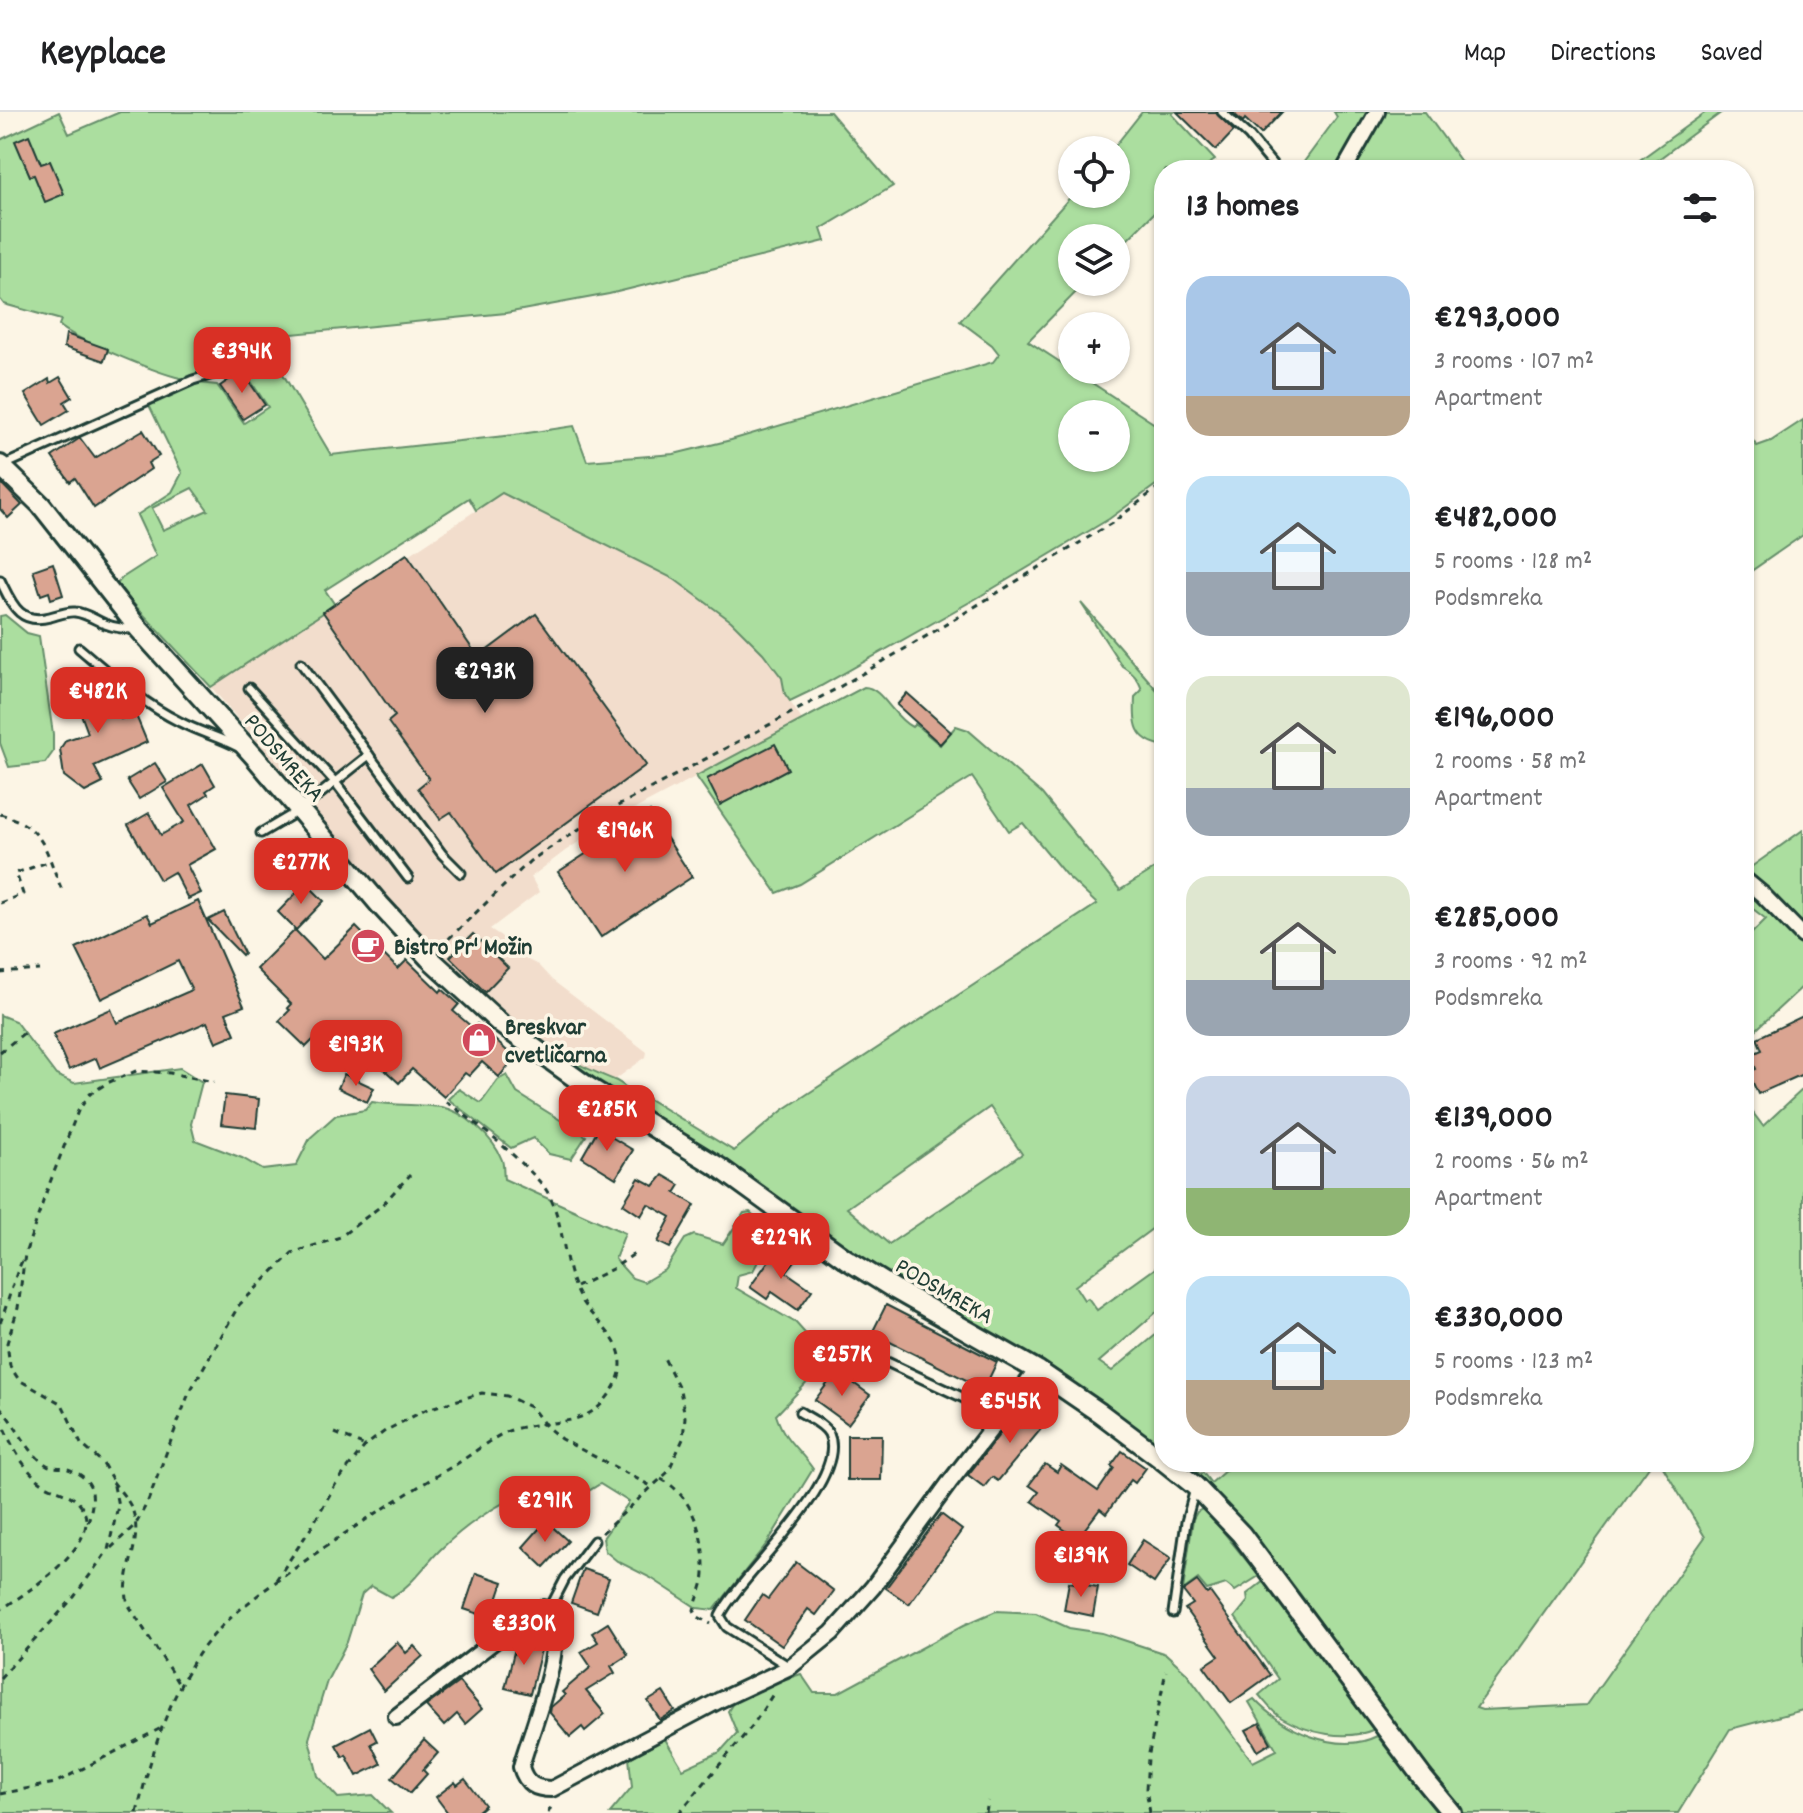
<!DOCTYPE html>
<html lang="en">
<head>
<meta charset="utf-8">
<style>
	:root { --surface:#fff; --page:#f6f6f6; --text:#202124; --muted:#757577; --line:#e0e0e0; --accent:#d93025 }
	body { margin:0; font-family:Dekko,sans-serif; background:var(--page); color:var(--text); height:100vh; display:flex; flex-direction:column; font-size:30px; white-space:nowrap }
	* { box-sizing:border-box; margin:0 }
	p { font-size:26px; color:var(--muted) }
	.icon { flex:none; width:44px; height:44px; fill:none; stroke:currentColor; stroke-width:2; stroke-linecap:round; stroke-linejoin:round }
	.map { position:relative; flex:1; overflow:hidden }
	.panel { position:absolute; left:1154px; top:48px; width:600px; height:1312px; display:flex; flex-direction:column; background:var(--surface); border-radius:32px; box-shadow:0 2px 6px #0004 }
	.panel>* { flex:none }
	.fabs { position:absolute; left:1058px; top:24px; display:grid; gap:16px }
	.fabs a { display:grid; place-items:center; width:72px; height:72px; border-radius:50%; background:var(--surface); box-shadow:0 2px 6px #0004; font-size:40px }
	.price { position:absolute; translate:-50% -68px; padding:0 18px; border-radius:16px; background:var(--accent); color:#fff; font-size:26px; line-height:52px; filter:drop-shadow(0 2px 4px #0008) }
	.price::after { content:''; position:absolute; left:50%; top:48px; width:24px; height:18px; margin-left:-12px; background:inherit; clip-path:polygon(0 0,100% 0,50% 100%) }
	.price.active { background:#222; color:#fff }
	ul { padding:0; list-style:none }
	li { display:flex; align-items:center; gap:24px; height:200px; padding:0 32px }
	li span { display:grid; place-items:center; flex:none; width:224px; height:160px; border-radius:24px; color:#555 }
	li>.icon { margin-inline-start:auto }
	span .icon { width:96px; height:96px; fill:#fffc; stroke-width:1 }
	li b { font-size:34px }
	h2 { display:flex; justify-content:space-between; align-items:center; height:96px; padding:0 32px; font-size:34px }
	header { display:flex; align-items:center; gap:48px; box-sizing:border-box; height:112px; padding:0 40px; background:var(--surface); border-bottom:2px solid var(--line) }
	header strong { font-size:38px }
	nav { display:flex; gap:44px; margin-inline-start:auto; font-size:28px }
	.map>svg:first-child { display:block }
	.built { fill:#f2ddcc }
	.green { fill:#abde9f; stroke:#658e6a; stroke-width:2; fill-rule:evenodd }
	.building { fill:#daa491; stroke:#1f3d34; stroke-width:2 }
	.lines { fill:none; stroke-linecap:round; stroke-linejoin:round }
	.service-casing { stroke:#1f3d34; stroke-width:13 }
	.minor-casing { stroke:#1f3d34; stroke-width:20 }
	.tertiary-casing { stroke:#1f3d34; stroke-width:24 }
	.path { stroke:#1f3d34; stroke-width:3; stroke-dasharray:6 6; stroke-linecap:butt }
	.service { stroke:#fcf5e5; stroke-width:7 }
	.minor { stroke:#fcf5e5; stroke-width:14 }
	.tertiary { stroke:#fcf5e5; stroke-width:18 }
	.labels { text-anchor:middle; stroke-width:7; stroke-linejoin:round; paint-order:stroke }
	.street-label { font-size:24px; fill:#1f3d34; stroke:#fcf5e5 }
	.poi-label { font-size:24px; font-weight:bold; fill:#1f3d34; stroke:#fcf5e5; text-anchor:start }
</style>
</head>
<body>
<header>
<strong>Keyplace</strong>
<nav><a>Map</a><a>Directions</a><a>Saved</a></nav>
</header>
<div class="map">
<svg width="1803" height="1701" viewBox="0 0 1803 1701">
	<rect width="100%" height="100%" fill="#fcf5e5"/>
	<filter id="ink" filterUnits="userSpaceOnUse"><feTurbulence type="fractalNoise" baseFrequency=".0125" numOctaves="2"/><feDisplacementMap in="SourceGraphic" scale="16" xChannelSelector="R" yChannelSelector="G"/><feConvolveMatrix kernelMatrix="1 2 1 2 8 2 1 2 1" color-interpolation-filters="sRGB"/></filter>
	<g filter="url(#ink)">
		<polygon class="built" points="502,381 674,467 731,509 763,541 782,566 785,582 802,608 603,714 565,739 531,765 539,780 490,817 501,824 518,843 538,853 552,868 647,940 646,945 605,975 503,910 413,821 346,735 211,575"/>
		<g class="green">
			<path d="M59,0L69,22L120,0H830L893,74L821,117L825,129L609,182L506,201L261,225L331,343L514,323L574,314L587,349L674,342L731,328L993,250L999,242L992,233L960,209L1073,82H1116V38H1112L1142,0H1174L1172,2L1215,48L1199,58H1164V91L1116,139V126H1072V170H1086L1028,229L1164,318V367L1109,407L977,486L821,574L790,589L785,582L782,566L763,541L731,509L674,467L502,381L476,398L469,386L325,478L335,493L211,575L116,473L122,466L156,444L137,403L172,380L182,361L148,291L198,271L217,273L244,311L268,295L242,256L233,251C218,254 202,268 186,267C166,265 71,226 59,213L61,208L4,192L0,187V28ZM1072,302H1116V346H1072ZM192,376L208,398L163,418L152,396Z"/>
			<polygon points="1334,0 1372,0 1339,58 1298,58 1337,5"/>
			<polygon points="1383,0 1425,0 1467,58 1350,58"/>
			<polygon points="1706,0 1722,0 1644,58 1626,58"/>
			<polygon points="1803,308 1803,423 1744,464 1744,318 1757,334 1771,329"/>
			<path d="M1081,491L1164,586V634C1134,628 1134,612 1135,585L1142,578C1138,566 1133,561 1122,554Z"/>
			<polygon points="5,503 27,521 39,524 53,622 53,640 45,651 9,655 0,631 0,504"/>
			<path d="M864,575C882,575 893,606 912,615L915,612L940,633L956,614L968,618L1042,682L1120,778L1164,751V1108L1075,1174L1084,1188L1088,1186L1097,1198L1164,1150V1200L1160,1197L1099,1250L1112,1259L1164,1216V1337L1016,1234L879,1159L724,1047L576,954L577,951C589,958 601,962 614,968C623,971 627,979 637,980L734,1039L783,998L1097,792L1065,762L1023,711L1009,719L972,665L800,772L777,781L696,664ZM990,995L1022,1042L889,1132L847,1096Z"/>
			<polygon points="1803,718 1803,817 1744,760"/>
			<polygon points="1744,776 1763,790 1803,832 1803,874 1744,929 1749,941 1744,946 1744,829 1766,807 1744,790"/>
			<path d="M0,903L15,909L56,963L74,971L180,956L202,970L191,1012L195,1028L242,1046L263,1058L296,1054L310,1026L336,1003L365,998L372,990C395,994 419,992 441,995C464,999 494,1026 502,1048C504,1054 503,1061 504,1067L625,1121L615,1147L632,1166L644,1170L666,1157L685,1127L694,1123L723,1132L744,1101L750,1100L773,1121L753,1159L738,1163L736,1176L796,1211L821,1239L817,1260L776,1303C785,1330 798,1335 813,1357L768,1430L714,1498L697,1496L651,1466L617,1449L605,1439L603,1426L629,1390L600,1372C563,1395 565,1394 523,1381C490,1397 467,1412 440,1438C424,1454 411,1475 391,1485L371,1474L362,1482L347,1530L327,1569L309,1627L318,1664L338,1686L373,1683L391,1701H0Z"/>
			<polygon points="507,963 517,981 586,1024 571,1047 549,1042 533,1026 511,1036 448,987 459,977 481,991 498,968"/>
			<path d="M1803,977V1598L1730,1617L1678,1701H1464C1363,1589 1297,1449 1181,1350H1193L1199,1362L1203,1361L1211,1371L1235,1350H1652L1476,1596L1482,1598L1586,1593L1705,1425L1660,1350H1744V1028L1747,1025L1744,1021V989L1763,1014Z"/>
			<polygon points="1204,1396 1259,1464 1235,1479 1226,1472 1207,1478 1198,1467 1183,1478 1193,1407 1197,1400"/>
			<path d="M1264,1469L1375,1617C1346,1630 1308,1621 1282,1606C1273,1601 1266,1591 1259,1583L1278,1567L1235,1505L1248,1489L1247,1482Z"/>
			<path d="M996,1499L1036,1501L1069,1516L1102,1521L1166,1542L1186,1560L1253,1650L1277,1638L1249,1590L1254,1587C1281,1617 1338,1644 1377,1624L1437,1701H610L632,1675L629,1646L665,1627L683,1657L720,1640L737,1621L728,1599L738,1583L801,1562L814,1581H838L964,1513Z"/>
		</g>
		<g class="building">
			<polygon points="1177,0 1216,0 1234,19 1216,38"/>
			<polygon points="1232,0 1282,0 1261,22 1245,7 1243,10"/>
			<polygon points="29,23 41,52 50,49 64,82 45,90 34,63 30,64 15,29"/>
			<polygon points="66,222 108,237 104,249 64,235"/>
			<polygon points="242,259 265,293 243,307 220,274"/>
			<polygon points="60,265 72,285 64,290 69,298 44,313 25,282 49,267 50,271"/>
			<polygon points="143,318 159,344 148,351 151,357 94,396 75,366 70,370 52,345 80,326 95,346"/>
			<polygon points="0,370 22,393 8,406 0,397"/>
			<polygon points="407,442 478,545 536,502 646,653 496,762 451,700 440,707 418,676 429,667 388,610 395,604 323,500"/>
			<polygon points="53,451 63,483 51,487 49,480 41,483 33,458"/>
			<polygon points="101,564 121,607 135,601 147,630 94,654 103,671 85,680 64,664 60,637 66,628 88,621 77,591 80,590 74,574"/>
			<polygon points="907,581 951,620 940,632 897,593"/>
			<polygon points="775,632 788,657 720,693 707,667"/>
			<polygon points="155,651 167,670 139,687 127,668"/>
			<polygon points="203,652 215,673 206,679 208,682 191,693 216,737 187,753 201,781 188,787 174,760 160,768 128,713 149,701 161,723 184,710 163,676"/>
			<polygon points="650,700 692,765 601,825 558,760"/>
			<polygon points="306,771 324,789 296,818 278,800"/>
			<polygon points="198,789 244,894 226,901 235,922 216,930 207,910 100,956 96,946 69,958 53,922 111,897 117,911 192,878 178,849 101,887 76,836 147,802 152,811"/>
			<polygon points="224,800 244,841 242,843 208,808"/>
			<polygon points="356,815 398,857 407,848 440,880 442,877 459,892 453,899 473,916 477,912 515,946 499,965 482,950 469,964 465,961 444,985 412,957 399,971 361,936 351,947 322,919 306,935 279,909 290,898 287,896 291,892 256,857 295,818 323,847"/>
			<polygon points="473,822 508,856 485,880 450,845"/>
			<polygon points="1803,904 1803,962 1758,982 1748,960 1756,957 1750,943 1762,938 1757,926"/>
			<polygon points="344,962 374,976 367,990 338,976"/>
			<polygon points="225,983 259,987 256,1016 221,1012"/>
			<polygon points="598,1017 633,1038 616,1066 582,1045"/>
			<polygon points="663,1063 680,1073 675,1081 695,1093 670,1136 658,1130 671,1105 648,1092 641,1104 623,1092 639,1066 654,1074"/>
			<polygon points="777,1137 795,1149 786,1160 812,1178 798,1198 772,1180 767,1187 750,1175"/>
			<polygon points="886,1193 997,1250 984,1277 872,1221"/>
			<polygon points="837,1259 870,1283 848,1312 815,1288"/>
			<polygon points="1032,1289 1051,1305 998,1369 992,1365 984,1375 968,1363 1006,1314 1009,1316"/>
			<polygon points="847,1323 882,1323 881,1368 847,1368"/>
			<polygon points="1122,1339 1146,1356 1135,1371 1131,1368 1106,1402 1100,1397 1077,1427 1058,1413 1061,1409 1032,1389 1039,1380 1029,1373 1045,1352 1057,1360 1061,1353 1098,1379 1114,1356 1111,1354"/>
			<polygon points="941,1402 962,1418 909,1492 886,1476"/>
			<polygon points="546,1409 568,1429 544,1455 523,1435"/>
			<polygon points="1143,1428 1171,1446 1154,1471 1127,1453"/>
			<polygon points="796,1450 834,1479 816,1503 808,1497 782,1534 745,1508 762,1483 768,1487"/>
			<polygon points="583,1457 609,1466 597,1500 571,1491"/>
			<polygon points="476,1461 503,1470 491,1506 464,1497"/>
			<polygon points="1197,1469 1207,1482 1210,1480 1270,1563 1231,1591 1204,1554 1219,1544 1185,1497 1193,1492 1183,1479"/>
			<polygon points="1069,1470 1098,1475 1093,1504 1064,1498"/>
			<polygon points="608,1511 628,1543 611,1554 615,1561 586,1579 605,1602 585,1619 582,1615 570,1625 550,1601 551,1595 565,1583 562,1580 591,1555 581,1540 598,1530 592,1521"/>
			<polygon points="517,1528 542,1534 530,1582 505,1576"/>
			<polygon points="397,1530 406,1541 414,1534 423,1544 384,1579 368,1557"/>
			<polygon points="459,1570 482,1597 465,1612 457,1602 444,1614 426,1594"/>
			<polygon points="663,1580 675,1599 660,1608 648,1589"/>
			<polygon points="1260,1611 1271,1631 1258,1639 1246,1618"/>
			<polygon points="370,1615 377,1629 371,1632 381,1652 357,1664 346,1643 343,1645 336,1633"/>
			<polygon points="424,1628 438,1641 423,1658 427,1662 410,1681 392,1666"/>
			<polygon points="465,1667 485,1693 476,1701 448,1701 436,1685 455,1670 457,1673"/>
		</g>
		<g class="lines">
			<g class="service-casing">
				<g id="service">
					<polyline points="1222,0 1249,24 1277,58"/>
					<polyline points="4,353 193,268 227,258"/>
					<path d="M0,468C12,492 19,513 50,505C58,503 67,499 75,500C86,501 95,508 105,512C115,516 125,517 136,517"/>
					<path d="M79,536C111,563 143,592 180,610C199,620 219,625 238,635"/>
					<polyline points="301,551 369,643"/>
					<polyline points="249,576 335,670 408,766"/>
					<polyline points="261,721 300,698 369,643 442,742 461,761"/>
					<polyline points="872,1243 1002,1304"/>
					<polyline points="549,1498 565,1467 594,1429"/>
					<polyline points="1173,1501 1186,1410 1195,1377"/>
					<path d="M788,1554L727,1515L720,1504C739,1464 850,1369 829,1322C824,1312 809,1306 800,1300"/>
				</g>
			</g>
			<g class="minor-casing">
				<g id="minor">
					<polyline points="1344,58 1377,0"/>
					<polyline points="1744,767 1762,782 1803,824"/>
					<path d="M396,1605L531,1501L544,1496C576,1516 527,1627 521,1655C526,1672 535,1677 552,1677L720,1588L790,1555L832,1521L873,1475L949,1371L1037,1258"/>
				</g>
			</g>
			<g class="tertiary-casing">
				<g id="tertiary">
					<polyline points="0,353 41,393 139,517 254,644 380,793 429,846 502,913 588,975 720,1056 846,1147 896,1178 1037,1258 1100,1301 1164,1349"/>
					<polyline points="1165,1350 1195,1374 1241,1422 1423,1666 1452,1701"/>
				</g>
			</g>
			<g class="path">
				<path d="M0,702C46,715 45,739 62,778"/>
				<polyline points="0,791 23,782 16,761 51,749"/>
				<polyline points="440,835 530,749 599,704 836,577 930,522 1112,411 1164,371"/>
				<polyline points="0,861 40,858"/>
				<polyline points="0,940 24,921"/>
				<polyline points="576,1175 614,1156 634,1142"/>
				<path d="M0,1211C9,1189 13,1166 24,1145"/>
				<path d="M0,1295C14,1310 30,1344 47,1353C52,1356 60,1355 65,1356C96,1366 96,1383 88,1410"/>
				<path d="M0,1306C9,1329 26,1365 50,1375C63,1381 72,1382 81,1394C107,1430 25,1482 0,1498"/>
				<polyline points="335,1321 365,1334"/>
				<path d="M661,1367C693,1383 705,1426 704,1461C704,1472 697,1486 694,1498L698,1505L711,1512"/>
				<path d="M113,1370C119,1378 128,1387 132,1397C145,1429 120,1460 128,1492L180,1574"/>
				<polyline points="602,1421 668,1360 683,1327 685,1305 680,1278 662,1242"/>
				<polyline points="111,1436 136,1412 148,1389 189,1281 239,1193 292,1141 340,1125 381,1094 410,1063"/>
				<polyline points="276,1468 311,1416 335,1373 365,1334 385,1319 427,1297 482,1281 507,1284 532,1296 545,1313 561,1327 651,1374"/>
				<polyline points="0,1566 74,1485 108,1438 118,1394 113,1369 102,1350 81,1332 62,1292 19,1268 10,1254 7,1231 18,1196 25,1142 47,1078 78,999 90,982 107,971 136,959 170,961 214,970"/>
				<polyline points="0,1682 55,1671 163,1615"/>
				<path d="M137,1701C149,1651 164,1599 191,1554C214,1514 254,1485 291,1459C342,1422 394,1389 448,1357C468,1346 484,1331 504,1321C534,1306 581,1319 605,1288C615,1276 624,1260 620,1244C616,1223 594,1208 582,1190C562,1158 566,1114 548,1081C537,1060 466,1001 444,989"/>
				<polyline points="548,1701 552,1693"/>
				<polyline points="679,1701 753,1613 773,1582"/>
				<polyline points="986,1701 988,1689"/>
				<polyline points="1150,1701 1146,1677 1148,1646 1166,1559"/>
			</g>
			<use href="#service" class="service"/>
			<use href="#minor" class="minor"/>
			<use href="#tertiary" class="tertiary"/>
		</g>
	</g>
	<defs>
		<g id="cafe-disc" transform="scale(1.8)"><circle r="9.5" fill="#d1495b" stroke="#fcf5e5"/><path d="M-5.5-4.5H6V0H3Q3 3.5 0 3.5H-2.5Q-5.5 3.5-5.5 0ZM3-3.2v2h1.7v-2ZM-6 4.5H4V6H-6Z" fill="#fff"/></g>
		<g id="shop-disc" transform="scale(1.8)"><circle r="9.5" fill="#d1495b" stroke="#fcf5e5"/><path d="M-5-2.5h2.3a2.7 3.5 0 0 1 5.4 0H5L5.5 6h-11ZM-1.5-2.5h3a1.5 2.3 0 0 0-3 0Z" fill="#fff"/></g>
	</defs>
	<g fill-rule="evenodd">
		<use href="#cafe-disc" x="368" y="834"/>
		<use href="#shop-disc" x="479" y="928"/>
	</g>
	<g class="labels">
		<g class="street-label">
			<text transform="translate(285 645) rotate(49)" y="8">PODSMREKA</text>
			<text transform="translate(945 1178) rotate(30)" y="8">PODSMREKA</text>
		</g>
		<g class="poi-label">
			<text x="394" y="842">Bistro Pr' Možin</text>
			<text x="505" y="922">Breskvar<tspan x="505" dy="28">cvetličarna</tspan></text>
		</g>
	</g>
</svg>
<div class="fabs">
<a><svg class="icon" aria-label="locate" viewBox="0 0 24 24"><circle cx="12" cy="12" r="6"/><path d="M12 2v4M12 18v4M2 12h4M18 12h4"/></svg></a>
<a><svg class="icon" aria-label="layers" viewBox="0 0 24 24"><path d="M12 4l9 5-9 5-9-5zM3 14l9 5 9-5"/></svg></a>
<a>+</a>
<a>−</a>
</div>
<b class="price" style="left:242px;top:283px">€394K</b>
<b class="price active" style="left:485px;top:603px">€293K</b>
<b class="price" style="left:98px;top:623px">€482K</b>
<b class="price" style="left:625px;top:762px">€196K</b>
<b class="price" style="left:301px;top:794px">€277K</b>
<b class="price" style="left:356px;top:976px">€193K</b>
<b class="price" style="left:607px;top:1041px">€285K</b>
<b class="price" style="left:781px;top:1169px">€229K</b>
<b class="price" style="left:842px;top:1286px">€257K</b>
<b class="price" style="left:1010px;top:1333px">€545K</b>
<b class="price" style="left:545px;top:1432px">€291K</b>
<b class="price" style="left:1081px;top:1487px">€139K</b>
<b class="price" style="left:524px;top:1555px">€330K</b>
<section class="panel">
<h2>13 homes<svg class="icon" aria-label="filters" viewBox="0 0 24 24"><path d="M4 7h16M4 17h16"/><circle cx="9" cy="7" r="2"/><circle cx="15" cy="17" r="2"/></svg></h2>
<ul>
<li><span style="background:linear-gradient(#a9c7e8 75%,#b9a48a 0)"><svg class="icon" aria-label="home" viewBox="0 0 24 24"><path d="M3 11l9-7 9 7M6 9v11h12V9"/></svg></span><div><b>€293,000</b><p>3 rooms · 107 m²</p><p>Apartment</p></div></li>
<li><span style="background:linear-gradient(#bfe0f5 60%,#9aa5b1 0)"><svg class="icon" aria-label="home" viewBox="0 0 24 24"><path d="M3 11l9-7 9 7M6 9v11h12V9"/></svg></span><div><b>€482,000</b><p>5 rooms · 128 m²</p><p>Podsmreka</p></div></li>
<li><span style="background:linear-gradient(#dfe7d0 70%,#9aa5b1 0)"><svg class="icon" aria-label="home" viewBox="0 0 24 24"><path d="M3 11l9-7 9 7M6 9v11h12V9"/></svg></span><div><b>€196,000</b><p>2 rooms · 58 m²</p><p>Apartment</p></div></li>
<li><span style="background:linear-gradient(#dfe7d0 65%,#9aa5b1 0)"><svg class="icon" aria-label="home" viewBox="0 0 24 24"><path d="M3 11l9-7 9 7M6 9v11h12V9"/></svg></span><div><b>€285,000</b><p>3 rooms · 92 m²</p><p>Podsmreka</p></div></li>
<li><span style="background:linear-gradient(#c9d6e8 70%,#8fb573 0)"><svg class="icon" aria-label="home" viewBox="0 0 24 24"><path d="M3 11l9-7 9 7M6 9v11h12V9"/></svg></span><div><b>€139,000</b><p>2 rooms · 56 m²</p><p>Apartment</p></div></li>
<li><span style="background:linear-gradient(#bfe0f5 65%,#b9a48a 0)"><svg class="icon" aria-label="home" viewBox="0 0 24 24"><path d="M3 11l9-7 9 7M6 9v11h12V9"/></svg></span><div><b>€330,000</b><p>5 rooms · 123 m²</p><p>Podsmreka</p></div></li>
</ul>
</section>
</div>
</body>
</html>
